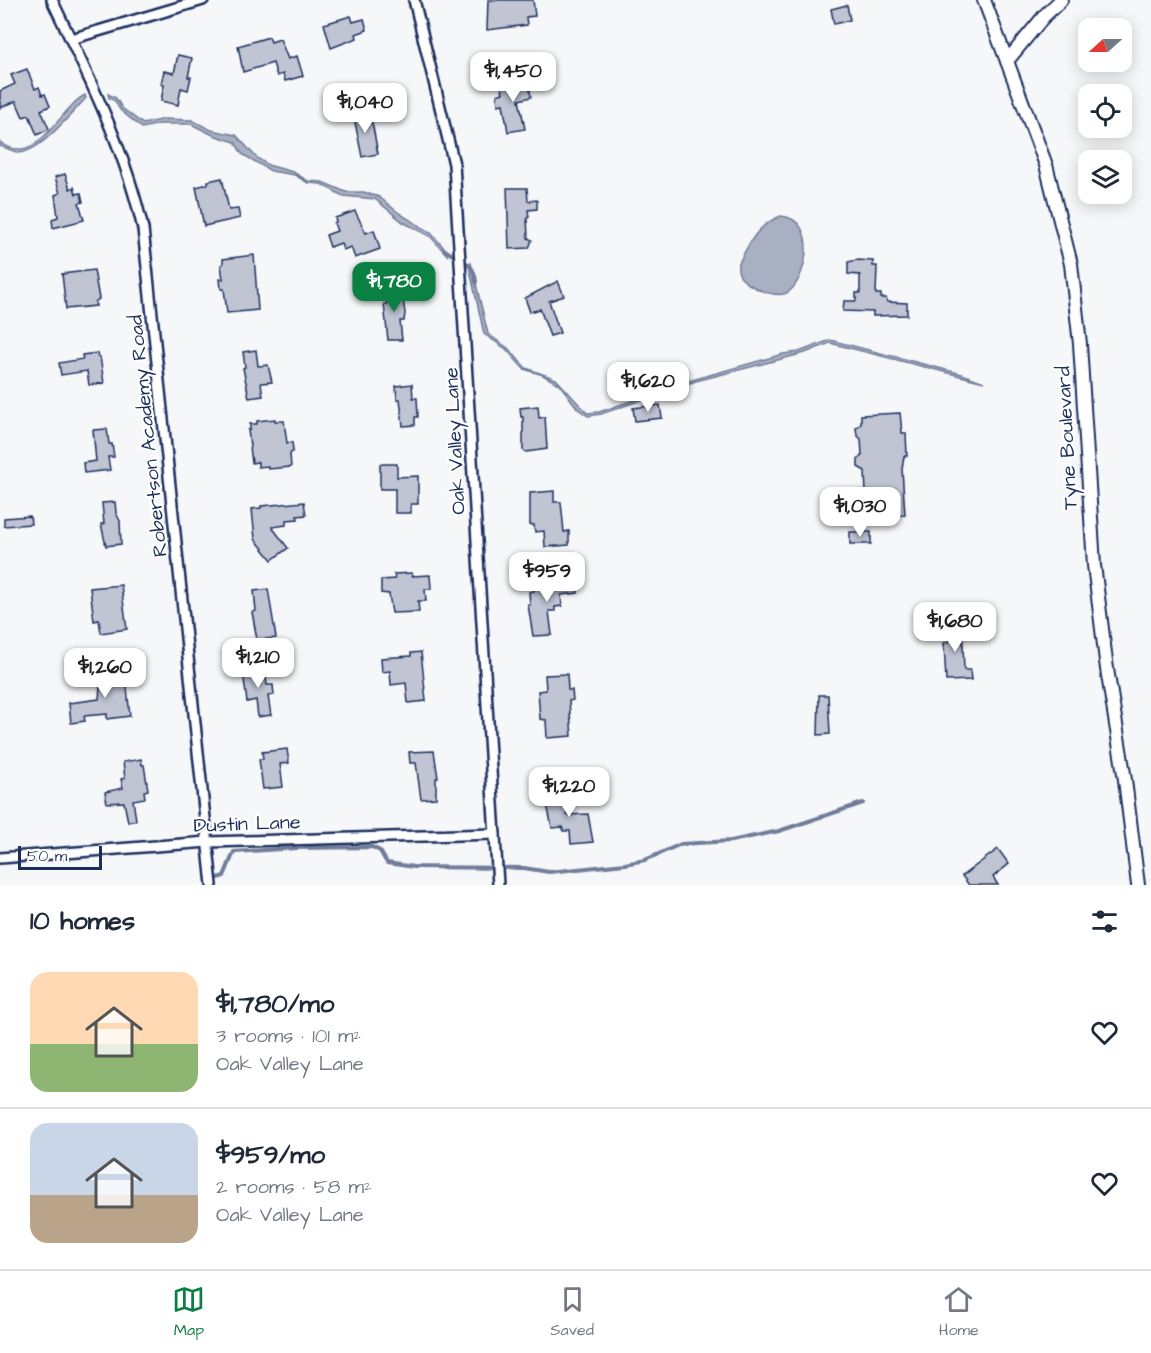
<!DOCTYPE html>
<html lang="en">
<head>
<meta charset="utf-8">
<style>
	:root { --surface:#fff; --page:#f6f6f7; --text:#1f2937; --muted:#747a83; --line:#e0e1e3; --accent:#0b8043 }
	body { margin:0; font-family:"Architects Daughter",sans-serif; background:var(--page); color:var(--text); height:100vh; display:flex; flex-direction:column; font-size:22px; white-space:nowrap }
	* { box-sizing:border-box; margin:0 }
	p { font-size:20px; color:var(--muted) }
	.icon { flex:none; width:33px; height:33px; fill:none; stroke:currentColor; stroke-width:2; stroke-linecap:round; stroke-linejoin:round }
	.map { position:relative; height:885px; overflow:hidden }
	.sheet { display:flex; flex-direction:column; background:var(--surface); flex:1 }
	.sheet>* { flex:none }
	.needle { width:39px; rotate:249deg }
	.controls { position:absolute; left:1078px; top:18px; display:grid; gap:12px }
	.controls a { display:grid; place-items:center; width:54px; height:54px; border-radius:12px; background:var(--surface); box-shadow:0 3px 15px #0003; font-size:30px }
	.scale { position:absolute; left:18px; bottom:15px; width:84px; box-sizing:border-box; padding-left:6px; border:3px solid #1b2f5e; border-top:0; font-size:16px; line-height:21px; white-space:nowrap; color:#1b2f5e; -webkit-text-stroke:4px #fff; paint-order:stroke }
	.price { position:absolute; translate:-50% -51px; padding:0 14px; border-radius:12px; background:#fff; color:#222; font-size:20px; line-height:39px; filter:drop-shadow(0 2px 3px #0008) }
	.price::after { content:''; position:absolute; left:50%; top:36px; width:18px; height:14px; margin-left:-9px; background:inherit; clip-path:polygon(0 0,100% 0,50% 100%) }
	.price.selected { background:var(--accent); color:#fff }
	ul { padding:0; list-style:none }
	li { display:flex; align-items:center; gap:18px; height:150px; padding:0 30px }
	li+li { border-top:2px solid var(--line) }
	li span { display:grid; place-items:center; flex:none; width:168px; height:120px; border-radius:18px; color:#555 }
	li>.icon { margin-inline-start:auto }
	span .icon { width:72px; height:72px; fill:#fffc; stroke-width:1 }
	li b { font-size:26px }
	h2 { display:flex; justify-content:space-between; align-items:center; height:72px; padding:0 30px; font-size:26px }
	.dock { display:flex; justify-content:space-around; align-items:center; height:84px; border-top:2px solid var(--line); background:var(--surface); font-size:16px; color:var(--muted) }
	.dock a { display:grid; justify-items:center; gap:3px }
	.dock .selected { color:var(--accent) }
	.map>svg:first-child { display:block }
	.water { fill:#a9b0c1; stroke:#707c99; stroke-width:1.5 }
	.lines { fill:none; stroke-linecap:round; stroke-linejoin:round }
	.stream { stroke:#707c99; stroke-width:4 }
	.building { fill:#c0c4d3; stroke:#1b2f5e; stroke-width:1.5 }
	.street-casing { stroke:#1b2f5e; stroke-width:14 }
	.secondary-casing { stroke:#1b2f5e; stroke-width:16 }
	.street { stroke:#fff; stroke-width:9 }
	.secondary { stroke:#fff; stroke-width:12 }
	.labels { text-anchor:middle; stroke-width:4.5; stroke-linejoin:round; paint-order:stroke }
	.street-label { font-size:20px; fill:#1b2f5e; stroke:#fff }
</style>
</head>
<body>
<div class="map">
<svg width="1151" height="885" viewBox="0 0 1151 885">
	<rect width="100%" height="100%" fill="#f6f7f9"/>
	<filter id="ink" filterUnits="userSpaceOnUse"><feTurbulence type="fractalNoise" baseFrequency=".0167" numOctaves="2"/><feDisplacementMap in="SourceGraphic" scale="12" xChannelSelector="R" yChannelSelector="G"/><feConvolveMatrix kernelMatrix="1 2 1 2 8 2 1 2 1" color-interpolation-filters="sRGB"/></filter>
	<g filter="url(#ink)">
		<g class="water">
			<polygon points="108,94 116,98 122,108 143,124 164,119 192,120 211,130 236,135 256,157 268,165 293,172 308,181 322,182 346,192 364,192 379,197 399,213 431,233 446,250 447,255 431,237 403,222 375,199 343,196 321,184 308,183 295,175 271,171 242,154 235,142 213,135 191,124 160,124 142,128 120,110 115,101 109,98"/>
			<path d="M85,95L86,98C71,114 41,151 19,153L0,146V142C37,170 59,108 85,95Z"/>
			<path d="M781,216C821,219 806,287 784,294C774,296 760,291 752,286C743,281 737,276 738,265C749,243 757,225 781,216Z"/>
			<polygon points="471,263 488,334 508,348 526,368 556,379 587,413 599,412 692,380 783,354 799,352 830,340 962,374 984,382 830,343 805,353 696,381 601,414 588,416 578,409 560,385 543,375 524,369 506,349 484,334 469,266"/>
		</g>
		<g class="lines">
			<g class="stream">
				<path d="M444,249C459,262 474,259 476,282"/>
				<polyline points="218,878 224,876 234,852 296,848 372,847 380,851 387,863 414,867 524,868 549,872 625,864 645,860 681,844 731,841 779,831 863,803"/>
			</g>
		</g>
		<g class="building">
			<polygon points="488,0 533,0 535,16 526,17 527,25 487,30"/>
			<polygon points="847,5 850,20 834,24 831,9"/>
			<polygon points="351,16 353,22 364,19 367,30 356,34 357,38 331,48 324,24"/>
			<polygon points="269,37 271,42 280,39 288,59 297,56 303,76 285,81 283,74 277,76 273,63 243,72 238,46"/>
			<polygon points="178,55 192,58 188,77 191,77 188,90 181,88 178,105 161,101 164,85 161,84 164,71 174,73"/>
			<polygon points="27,69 35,89 39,87 42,95 45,94 50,106 41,110 49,129 37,135 29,115 23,117 16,101 0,108 0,91 15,84 11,75"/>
			<polygon points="514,76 516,87 529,85 531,97 519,100 525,129 508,132 503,104 498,105 497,95 503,93 500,79"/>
			<polygon points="366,109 368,120 371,120 373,127 378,154 362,157 353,112"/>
			<polygon points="65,174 70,189 74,187 76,194 81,193 83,202 79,203 84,220 53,228 52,219 58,217 55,195 60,193 55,177"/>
			<polygon points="222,178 229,210 238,209 240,218 204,226 196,187 208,184 208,181"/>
			<polygon points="507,188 527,188 528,201 537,200 537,209 528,210 529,217 527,218 528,238 532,240 529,248 509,249"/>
			<polygon points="355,211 366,233 374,230 380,249 355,258 351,247 343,250 341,243 330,247 326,235 337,231 334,223 336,222 335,218"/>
			<polygon points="254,255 258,310 227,313 224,289 221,289 220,279 223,279 221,265 223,264 223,259"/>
			<polygon points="857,260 873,261 873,266 877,266 876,294 881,294 881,298 886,298 887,302 907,303 907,315 873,316 873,312 843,311 844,301 856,301 856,293 860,293 860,275 848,274 848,262"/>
			<polygon points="94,270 99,299 95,302 96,306 66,309 62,274"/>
			<polygon points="558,281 564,296 549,301 560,333 550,336 540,309 530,312 525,298"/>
			<polygon points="401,287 405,313 404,321 400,321 402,340 388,340 384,304 387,304 385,288"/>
			<polygon points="256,350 258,366 268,365 272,382 261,383 263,396 249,398 243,368 245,367 243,352"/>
			<polygon points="97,353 98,357 100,357 104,383 89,385 87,371 61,375 59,363 83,359 82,355"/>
			<polygon points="412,384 413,398 417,398 418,417 415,417 415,425 403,426 400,399 397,399 396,386"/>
			<polygon points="660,405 662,418 635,421 633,408"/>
			<polygon points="538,406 539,418 545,417 547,449 526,452 523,450 523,417 521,417 520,408"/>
			<polygon points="900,413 902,433 906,433 907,456 904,456 902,469 905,515 867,517 865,471 858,467 858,460 862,455 861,439 857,435 856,428 861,424 861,415"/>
			<polygon points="275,419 275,421 284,421 287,443 292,442 293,451 290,454 291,467 268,469 268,466 258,467 258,462 252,463 248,430 250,430 250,424 257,424 257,421"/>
			<polygon points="107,429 109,444 112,444 114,457 108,457 110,470 84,473 83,463 96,461 93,430"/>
			<polygon points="380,464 397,464 397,477 418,476 418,504 411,504 411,513 395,513 395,489 380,489"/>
			<polygon points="554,491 554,502 561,502 564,532 569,531 569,545 545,547 544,531 535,532 534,525 530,525 530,493"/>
			<polygon points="115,502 116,513 120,521 121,544 106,546 101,524 104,524 102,503"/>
			<polygon points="304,502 306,515 297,516 298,519 286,520 286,525 272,527 288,548 272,560 255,539 252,509 261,508 261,506"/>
			<polygon points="30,516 31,524 4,526 4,518"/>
			<rect x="850" y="532" width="21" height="12"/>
			<polygon points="412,573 412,576 430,575 431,589 425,589 426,601 418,601 419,612 392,613 389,594 381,593 381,580 395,579 394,574"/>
			<polygon points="555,579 556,582 576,580 578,593 561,595 562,606 555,607 555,611 549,611 552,635 533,636 528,605 530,605 529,592 534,591 532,581"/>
			<polygon points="121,585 127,629 101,633 99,620 94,621 90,588"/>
			<polygon points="268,589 276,638 257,640 252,612 256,611 254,591"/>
			<polygon points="947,619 962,619 964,670 970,670 971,680 946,681 944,643 948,642"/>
			<polygon points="421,652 426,701 408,703 406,683 391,685 390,671 382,672 381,658 411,656 411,653"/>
			<polygon points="264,663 267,685 273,685 274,695 268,696 271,715 258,717 256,700 247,702 243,672 249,672 249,665"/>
			<polygon points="125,669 130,716 107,719 107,714 84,716 85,721 71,723 69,703 99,699 100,687 102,687 100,674 107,674 107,671"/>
			<polygon points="567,674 568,690 572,690 573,700 569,701 572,736 547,738 546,720 540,719 538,691 546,690 545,675"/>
			<polygon points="819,695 828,695 830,734 818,735"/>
			<polygon points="287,749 289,763 280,764 283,787 263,789 259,759 263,759 262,752"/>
			<polygon points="434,751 438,778 436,778 436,798 421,799 416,763 410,763 409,752"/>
			<polygon points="141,759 142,765 144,765 148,790 144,791 145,798 133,800 136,820 128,822 124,802 107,803 105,792 123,788 121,779 125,778 123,762"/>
			<polygon points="570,789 570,798 566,798 567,815 588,814 593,842 571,844 570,831 563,831 563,827 552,828 548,809 550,790"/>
			<polygon points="998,849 1009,864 993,877 998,885 969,885 962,876"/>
		</g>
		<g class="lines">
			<g class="street-casing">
				<g id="street">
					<path d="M52,0C87,74 125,148 143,229L212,885"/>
					<polyline points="414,0 454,164 498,885"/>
					<polyline points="71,39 203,0"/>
					<polyline points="0,858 208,842 495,834"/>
				</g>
			</g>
			<g class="secondary-casing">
				<g id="secondary">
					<polyline points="984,0 1046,165 1071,264 1080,344 1094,565 1107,669 1125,780 1138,885"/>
					<polyline points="1007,61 1045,15 1061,0"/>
				</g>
			</g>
			<use href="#street" class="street"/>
			<use href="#secondary" class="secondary"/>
		</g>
	</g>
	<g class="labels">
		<g class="street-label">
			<text transform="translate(147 436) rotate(-96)" y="7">Robertson Academy Road</text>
			<text transform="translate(1066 438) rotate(-93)" y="7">Tyne Boulevard</text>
			<text transform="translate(454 441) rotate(-93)" y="7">Oak Valley Lane</text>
			<text transform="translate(247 823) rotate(-2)" y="7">Dustin Lane</text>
		</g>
	</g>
</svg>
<div class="controls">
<a><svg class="needle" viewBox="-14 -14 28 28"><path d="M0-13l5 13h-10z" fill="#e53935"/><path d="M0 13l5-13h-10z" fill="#747a83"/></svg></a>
<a><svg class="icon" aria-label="locate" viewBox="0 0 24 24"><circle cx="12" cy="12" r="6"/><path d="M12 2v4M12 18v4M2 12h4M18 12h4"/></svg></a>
<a><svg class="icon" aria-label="layers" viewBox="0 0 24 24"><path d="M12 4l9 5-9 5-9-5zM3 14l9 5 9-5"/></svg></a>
</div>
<div class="scale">50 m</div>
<b class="price" style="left:513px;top:103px">$1,450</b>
<b class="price" style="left:365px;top:134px">$1,040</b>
<b class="price selected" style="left:394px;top:313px">$1,780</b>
<b class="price" style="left:648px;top:413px">$1,620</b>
<b class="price" style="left:860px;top:538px">$1,030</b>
<b class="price" style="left:547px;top:603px">$959</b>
<b class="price" style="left:955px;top:653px">$1,680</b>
<b class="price" style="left:258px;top:689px">$1,210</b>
<b class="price" style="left:105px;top:699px">$1,260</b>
<b class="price" style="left:569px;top:818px">$1,220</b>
</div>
<section class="sheet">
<h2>10 homes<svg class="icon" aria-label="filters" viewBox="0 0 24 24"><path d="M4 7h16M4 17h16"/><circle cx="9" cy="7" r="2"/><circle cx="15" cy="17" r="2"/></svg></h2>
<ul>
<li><span style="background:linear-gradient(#ffd9b3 60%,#8fb573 0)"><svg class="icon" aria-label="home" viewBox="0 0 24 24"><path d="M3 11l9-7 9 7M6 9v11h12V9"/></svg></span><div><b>$1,780/mo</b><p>3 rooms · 101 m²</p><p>Oak Valley Lane</p></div><svg class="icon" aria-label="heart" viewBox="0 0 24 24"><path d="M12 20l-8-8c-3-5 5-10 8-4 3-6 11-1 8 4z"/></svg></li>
<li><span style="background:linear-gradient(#c9d6e8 60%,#b9a48a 0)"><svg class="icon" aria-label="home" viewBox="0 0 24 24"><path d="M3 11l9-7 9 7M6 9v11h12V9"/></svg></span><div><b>$959/mo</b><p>2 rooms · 58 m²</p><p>Oak Valley Lane</p></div><svg class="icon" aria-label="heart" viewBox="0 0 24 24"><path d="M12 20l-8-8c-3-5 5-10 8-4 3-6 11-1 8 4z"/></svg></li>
</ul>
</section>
<nav class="dock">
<a class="selected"><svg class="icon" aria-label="map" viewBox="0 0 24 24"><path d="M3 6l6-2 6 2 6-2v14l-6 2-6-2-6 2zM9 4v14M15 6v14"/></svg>Map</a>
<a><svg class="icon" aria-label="saved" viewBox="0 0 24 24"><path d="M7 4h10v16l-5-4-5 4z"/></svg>Saved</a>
<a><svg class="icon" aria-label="home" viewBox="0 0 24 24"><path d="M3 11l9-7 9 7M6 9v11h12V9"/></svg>Home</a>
</nav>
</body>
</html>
